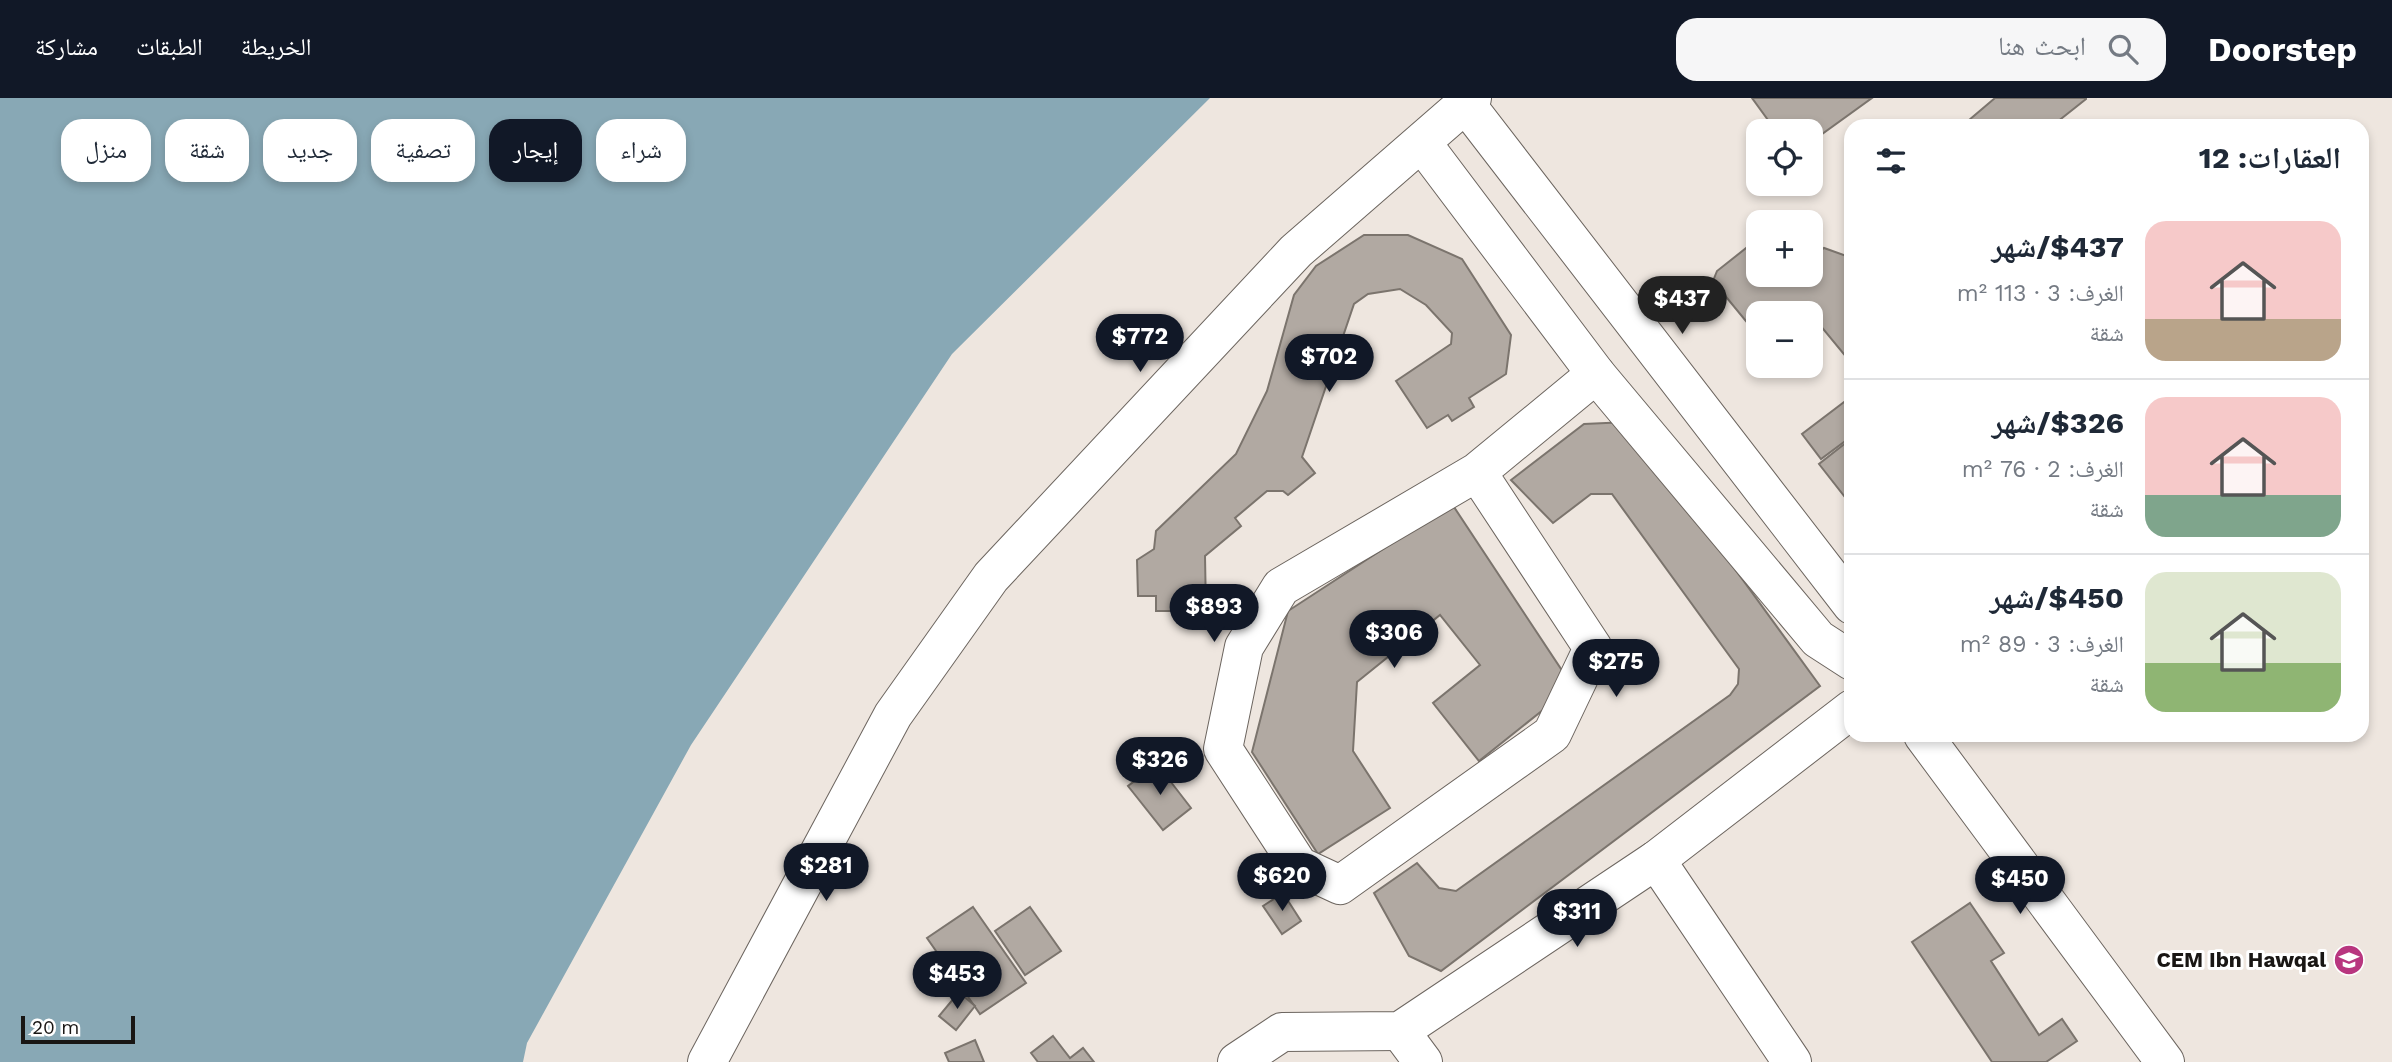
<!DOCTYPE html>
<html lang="ar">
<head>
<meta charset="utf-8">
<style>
	:root { --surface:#fff; --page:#f6f6f7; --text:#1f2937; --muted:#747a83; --line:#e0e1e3; --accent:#111827 }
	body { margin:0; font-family:"Work Sans","Noto Naskh Arabic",sans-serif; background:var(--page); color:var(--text); direction:rtl; height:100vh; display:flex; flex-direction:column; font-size:26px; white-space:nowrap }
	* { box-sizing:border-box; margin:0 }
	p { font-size:23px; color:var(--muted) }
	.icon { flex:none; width:38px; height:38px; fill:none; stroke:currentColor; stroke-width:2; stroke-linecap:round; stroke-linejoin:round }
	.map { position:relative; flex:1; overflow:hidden; direction:ltr }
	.panel { position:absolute; left:1844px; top:21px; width:525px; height:623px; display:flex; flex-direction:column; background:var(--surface); border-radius:21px; box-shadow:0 4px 10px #0003; direction:rtl }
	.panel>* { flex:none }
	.banner { position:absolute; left:21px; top:21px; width:665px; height:63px; direction:rtl; display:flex; gap:14px }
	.tools { position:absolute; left:1746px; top:21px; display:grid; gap:14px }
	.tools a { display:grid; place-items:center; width:77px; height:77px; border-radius:14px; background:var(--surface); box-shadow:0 4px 10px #0003; font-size:35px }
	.scale { position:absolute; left:21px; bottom:18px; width:114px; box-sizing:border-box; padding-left:7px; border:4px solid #191614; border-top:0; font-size:19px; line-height:24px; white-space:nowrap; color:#191614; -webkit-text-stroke:5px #fff; paint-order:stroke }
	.price { position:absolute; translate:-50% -60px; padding:0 16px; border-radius:24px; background:var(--accent); color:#fff; font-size:23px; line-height:46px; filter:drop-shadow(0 2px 4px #0008) }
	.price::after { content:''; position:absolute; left:50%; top:42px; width:21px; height:16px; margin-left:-10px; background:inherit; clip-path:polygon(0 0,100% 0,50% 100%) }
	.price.on { background:#222; color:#fff }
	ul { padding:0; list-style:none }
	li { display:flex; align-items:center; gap:21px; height:175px; padding:0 28px }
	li+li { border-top:2px solid var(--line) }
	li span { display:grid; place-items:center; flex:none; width:196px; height:140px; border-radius:21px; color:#555 }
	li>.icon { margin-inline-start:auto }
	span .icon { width:84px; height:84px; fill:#fffc; stroke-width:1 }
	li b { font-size:30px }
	h2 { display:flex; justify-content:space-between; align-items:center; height:84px; padding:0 28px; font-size:30px }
	.pill { padding:0 24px; border-radius:21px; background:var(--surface); box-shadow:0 4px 10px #0003; font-size:24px; line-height:63px }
	.pill.on { background:var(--accent); color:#fff }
	header { display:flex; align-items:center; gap:42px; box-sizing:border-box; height:98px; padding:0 35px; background:var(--accent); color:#fff }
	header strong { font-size:33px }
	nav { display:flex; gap:38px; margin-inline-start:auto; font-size:24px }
	.search { width:490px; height:63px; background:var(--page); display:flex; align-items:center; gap:18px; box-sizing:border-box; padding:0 24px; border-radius:21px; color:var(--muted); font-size:26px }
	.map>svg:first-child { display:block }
	.water { fill:#88a8b5 }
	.building { fill:#b1a9a2; stroke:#7b746d; stroke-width:2 }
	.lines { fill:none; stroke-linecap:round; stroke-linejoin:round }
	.minor-casing { stroke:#6c655f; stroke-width:40 }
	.minor { stroke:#fff; stroke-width:38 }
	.labels { text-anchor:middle; stroke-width:6; stroke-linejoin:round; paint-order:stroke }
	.poi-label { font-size:21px; font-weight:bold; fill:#191614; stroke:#fff; text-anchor:end }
</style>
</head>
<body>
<header>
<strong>Doorstep</strong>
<div class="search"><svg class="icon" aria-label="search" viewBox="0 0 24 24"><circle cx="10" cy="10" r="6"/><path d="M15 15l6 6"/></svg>ابحث هنا</div>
<nav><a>الخريطة</a><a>الطبقات</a><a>مشاركة</a></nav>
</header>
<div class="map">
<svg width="2392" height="964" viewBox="0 0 2392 964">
	<rect width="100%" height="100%" fill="#eee6df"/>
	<polygon class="water" points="0,0 1210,0 952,256 691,647 527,945 523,964 0,964"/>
	<g class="building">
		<polygon points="1752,0 1872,0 1811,44 1811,33 1776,33"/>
		<polygon points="1995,0 2086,0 2086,1 2052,28 1962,28"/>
		<polygon points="1364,137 1408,137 1462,161 1511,237 1506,276 1469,300 1474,309 1452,323 1448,317 1427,330 1396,283 1451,246 1452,235 1426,207 1400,191 1368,196 1354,206 1302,359 1315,375 1288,397 1283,393 1267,393 1235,420 1241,428 1205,458 1206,513 1156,513 1156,498 1138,498 1137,462 1154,451 1156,433 1236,356 1267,293 1294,197 1316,168"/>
		<polygon points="1750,147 1759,158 1759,177 1774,177 1780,184 1790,177 1811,177 1811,160 1824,150 1852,160 1852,266 1820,227 1811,233 1811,215 1759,215 1759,239 1713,183 1717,173"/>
		<polygon points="1852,298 1852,338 1821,361 1802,336"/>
		<polygon points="1628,324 1820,588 1441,873 1409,858 1374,795 1417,765 1439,790 1456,793 1730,597 1738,586 1739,571 1612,396 1591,396 1553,425 1511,382 1584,326"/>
		<polygon points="1852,340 1852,408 1819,366"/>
		<polygon points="1452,406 1565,577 1558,600 1479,663 1433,605 1480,567 1440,517 1357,584 1353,653 1390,710 1318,756 1252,654 1288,513"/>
		<polygon points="1157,666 1191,710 1163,732 1128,688"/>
		<polygon points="1283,795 1301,823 1282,836 1263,808"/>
		<polygon points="1970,805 2004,855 1991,863 2039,937 2062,921 2077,943 2046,964 1992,964 1912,844"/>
		<polygon points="973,809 1026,885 980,916 927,840"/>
		<polygon points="1030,809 1061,853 1025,877 995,833"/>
		<polygon points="959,894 975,908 956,932 939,918"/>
		<polygon points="1053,938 1070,960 1083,950 1094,964 1038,964 1031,955"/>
		<polygon points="975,942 984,964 949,964 945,955"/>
	</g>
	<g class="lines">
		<g class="minor-casing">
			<g id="minor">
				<polyline points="1465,5 1852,507"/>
				<polyline points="1422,45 1596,276 1818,541 1852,563"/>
				<polyline points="1477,374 1281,489 1244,549 1223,651 1299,768 1340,787 1552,636 1593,550 1477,374 1596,276"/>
				<polyline points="1923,637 2165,964"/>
				<polyline points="1656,762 1792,964"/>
				<polyline points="1400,933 1423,964"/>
				<polyline points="707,964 893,617 991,479 1296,153 1472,0"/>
				<polyline points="1237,964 1282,934 1400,933 1656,762 1852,611"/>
			</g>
		</g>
		<use href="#minor" class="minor"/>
	</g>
	<defs>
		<g id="school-disc" transform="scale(1.575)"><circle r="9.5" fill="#b8367f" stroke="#fff"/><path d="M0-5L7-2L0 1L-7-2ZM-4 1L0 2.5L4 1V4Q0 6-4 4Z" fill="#fff"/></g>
	</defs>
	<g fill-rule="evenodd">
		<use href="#school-disc" x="2349" y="862"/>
	</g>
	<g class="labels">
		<g class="poi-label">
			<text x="2326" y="869">CEM Ibn Hawqal</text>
		</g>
	</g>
</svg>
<div class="tools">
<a><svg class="icon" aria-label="locate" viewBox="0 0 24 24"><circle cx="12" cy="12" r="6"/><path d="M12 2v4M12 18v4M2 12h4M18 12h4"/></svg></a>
<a>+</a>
<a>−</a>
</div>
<div class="scale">20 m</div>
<b class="price on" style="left:1682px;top:238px">$437</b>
<b class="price" style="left:1140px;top:276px">$772</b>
<b class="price" style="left:1329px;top:296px">$702</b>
<b class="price" style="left:1214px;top:546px">$893</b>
<b class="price" style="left:1394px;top:572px">$306</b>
<b class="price" style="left:1616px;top:601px">$275</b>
<b class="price" style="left:1160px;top:699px">$326</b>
<b class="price" style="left:826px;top:805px">$281</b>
<b class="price" style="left:1282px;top:815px">$620</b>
<b class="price" style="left:2020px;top:818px">$450</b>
<b class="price" style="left:1577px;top:851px">$311</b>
<b class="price" style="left:957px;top:913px">$453</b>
<div class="banner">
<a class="pill">شراء</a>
<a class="pill on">إيجار</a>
<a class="pill">تصفية</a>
<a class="pill">جديد</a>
<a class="pill">شقة</a>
<a class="pill">منزل</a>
</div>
<section class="panel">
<h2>العقارات: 12<svg class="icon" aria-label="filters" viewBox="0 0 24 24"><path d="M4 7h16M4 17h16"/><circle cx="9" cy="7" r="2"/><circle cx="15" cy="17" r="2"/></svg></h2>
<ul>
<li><span style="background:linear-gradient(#f6c9c9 70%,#b9a48a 0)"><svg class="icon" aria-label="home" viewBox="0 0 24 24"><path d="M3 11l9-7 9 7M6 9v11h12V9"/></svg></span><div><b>$437/شهر</b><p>الغرف: 3 · 113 m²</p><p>شقة</p></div></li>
<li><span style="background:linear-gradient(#f6c9c9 70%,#7fa58c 0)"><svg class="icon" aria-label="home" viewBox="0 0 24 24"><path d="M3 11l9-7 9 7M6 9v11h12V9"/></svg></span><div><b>$326/شهر</b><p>الغرف: 2 · 76 m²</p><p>شقة</p></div></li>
<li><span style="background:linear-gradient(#dfe7d0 65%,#8fb573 0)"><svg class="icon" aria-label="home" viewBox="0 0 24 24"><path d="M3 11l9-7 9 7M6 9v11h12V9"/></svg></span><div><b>$450/شهر</b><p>الغرف: 3 · 89 m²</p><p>شقة</p></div></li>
</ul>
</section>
</div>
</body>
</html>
